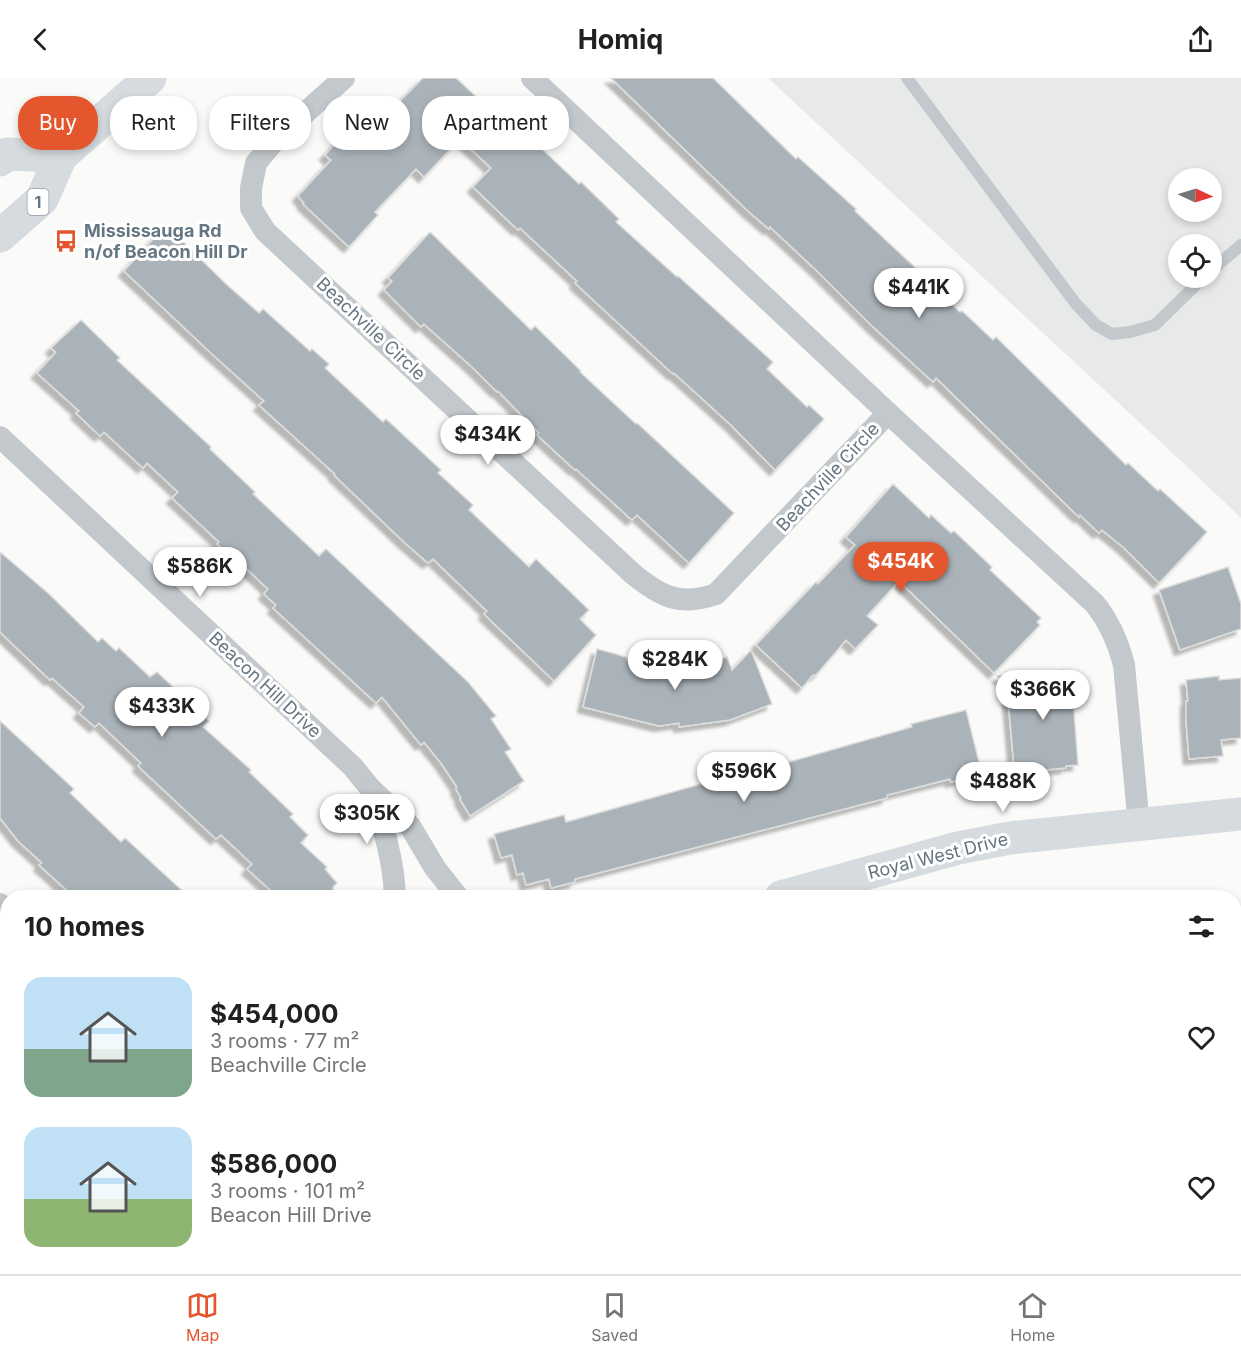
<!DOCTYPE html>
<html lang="en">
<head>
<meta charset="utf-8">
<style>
	:root { --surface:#fff; --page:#f2f2f2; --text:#202124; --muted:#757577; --line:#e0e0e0; --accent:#e4572e }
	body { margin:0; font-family:Inter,sans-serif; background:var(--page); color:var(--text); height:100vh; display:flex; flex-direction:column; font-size:22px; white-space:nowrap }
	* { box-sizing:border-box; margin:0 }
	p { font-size:20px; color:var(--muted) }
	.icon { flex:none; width:33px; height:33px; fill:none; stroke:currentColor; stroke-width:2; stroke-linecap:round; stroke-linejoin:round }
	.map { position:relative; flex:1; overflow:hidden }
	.sheet { position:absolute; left:0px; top:812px; width:1242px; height:386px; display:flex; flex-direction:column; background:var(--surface); border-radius:24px 24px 0 0; box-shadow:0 3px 9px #0003 }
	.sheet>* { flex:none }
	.top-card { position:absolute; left:18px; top:18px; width:600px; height:54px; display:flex; gap:12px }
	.needle { width:39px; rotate:94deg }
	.controls { position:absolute; left:1168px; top:90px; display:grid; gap:12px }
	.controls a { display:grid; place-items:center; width:54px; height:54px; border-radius:50%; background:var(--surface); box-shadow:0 3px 9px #0003; font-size:30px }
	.price { position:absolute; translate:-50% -51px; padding:0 14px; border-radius:21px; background:#fff; color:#222; font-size:20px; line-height:39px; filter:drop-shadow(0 2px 3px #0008) }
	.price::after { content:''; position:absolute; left:50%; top:36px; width:18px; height:14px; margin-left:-9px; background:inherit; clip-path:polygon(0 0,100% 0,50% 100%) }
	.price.active { background:var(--accent); color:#fff }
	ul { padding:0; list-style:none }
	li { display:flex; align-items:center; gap:18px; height:150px; padding:0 24px }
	li span { display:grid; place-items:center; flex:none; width:168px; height:120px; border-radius:18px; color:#555 }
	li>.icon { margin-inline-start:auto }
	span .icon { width:72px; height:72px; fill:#fffc; stroke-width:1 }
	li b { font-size:26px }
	h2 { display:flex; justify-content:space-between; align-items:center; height:72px; padding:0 24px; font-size:26px }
	.pill { padding:0 21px; border-radius:24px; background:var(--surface); box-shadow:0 3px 9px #0003; font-size:21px; line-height:54px }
	.pill.active { background:var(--accent); color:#fff }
	header { display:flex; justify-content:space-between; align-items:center; height:78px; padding:0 24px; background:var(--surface); font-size:27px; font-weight:700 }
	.tabs { display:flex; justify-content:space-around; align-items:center; height:84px; border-top:2px solid var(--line); background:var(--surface); font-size:16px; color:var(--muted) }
	.tabs a { display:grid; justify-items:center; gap:3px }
	.tabs .active { color:var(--accent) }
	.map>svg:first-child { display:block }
	.built { fill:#e8e9e9; fill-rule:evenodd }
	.green { fill:#dadfd7 }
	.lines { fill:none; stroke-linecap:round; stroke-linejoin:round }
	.stream { stroke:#bbc7cb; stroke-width:8 }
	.building { fill:#aab3b9; stroke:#dcdcda; stroke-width:1.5; filter:url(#shadow) }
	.lane { stroke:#c3c8cc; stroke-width:12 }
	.street { stroke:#c3c8cc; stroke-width:22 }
	.secondary { stroke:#d6dbdf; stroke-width:33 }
	.primary { stroke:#d6dbdf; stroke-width:33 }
	.labels { text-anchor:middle; stroke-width:6; stroke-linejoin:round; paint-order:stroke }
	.shield { fill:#fff; stroke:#939fa8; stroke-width:1.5 }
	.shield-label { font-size:16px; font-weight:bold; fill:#657683 }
	.poi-label { font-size:18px; font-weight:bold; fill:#657683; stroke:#fff; text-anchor:start }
	.street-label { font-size:18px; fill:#657683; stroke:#fff }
</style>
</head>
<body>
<header><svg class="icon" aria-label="back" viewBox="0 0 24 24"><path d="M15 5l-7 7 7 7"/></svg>Homiq<svg class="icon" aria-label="share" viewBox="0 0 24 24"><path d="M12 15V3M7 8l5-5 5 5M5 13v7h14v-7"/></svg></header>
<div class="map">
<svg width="1241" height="1196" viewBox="0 0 1241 1196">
	<defs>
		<filter id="shadow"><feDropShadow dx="-5.5" dy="5.5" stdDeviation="1.5" flood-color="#0004"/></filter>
	</defs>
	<rect width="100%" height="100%" fill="#fafaf8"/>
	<path class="built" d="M768,0H1241V440L1180,382ZM1179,100H1212V134H1179ZM1179,166H1212V200H1179Z"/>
	<polygon class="green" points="1235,990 1241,991 1241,1196 660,1196 675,1190 1234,1190"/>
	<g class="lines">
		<g class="stream">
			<polyline points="1234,1115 1241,1111"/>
			<polyline points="941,1196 952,1190"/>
		</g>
	</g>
	<g class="building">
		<polygon points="423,0 456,0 520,59 524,54 579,106 581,104 619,141 616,144 677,199 678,198 773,284 767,291 807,329 809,327 824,341 775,392 731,347 674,295 673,296 575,205 577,203 520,150 518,152 473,109 491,90 460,61 424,99 416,91 375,134 378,137 349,169 303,126 304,125 298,118 331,82 325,77 341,59 350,68 384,32 388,35"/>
		<polygon points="611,0 713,0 796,81 798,79 856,131 855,133 876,153 921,195 919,197 960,234 962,233 993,262 996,259 1126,387 1128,385 1158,413 1160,411 1207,454 1159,505 1123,469 1102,452 1099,455 1080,437 1079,439 936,300 933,304 871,247 815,191 770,149 769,151 749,134"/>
		<polygon points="166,147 226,206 259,235 263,231 310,273 312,271 329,286 325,290 383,344 386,341 424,376 441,392 438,395 473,427 469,432 529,489 536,481 589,532 580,541 596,557 554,603 484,536 487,533 433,481 428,485 404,464 334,397 335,396 259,327 264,323 211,275 124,193"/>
		<polygon points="430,154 531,252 535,248 581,293 580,294 636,346 637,345 734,435 689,485 637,437 632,442 576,391 575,392 537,357 539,355 498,313 497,314 472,289 424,246 421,249 384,212 392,203 388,200"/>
		<polygon points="81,242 120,280 117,282 211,369 210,371 255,414 253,416 319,478 326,471 468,604 496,638 491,641 511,671 505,674 524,703 470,738 460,721 461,720 456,711 457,709 441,685 424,664 421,667 382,619 376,625 273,530 276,527 264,516 268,511 235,480 233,482 217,466 219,464 172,420 178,414 147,385 143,390 104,354 100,358 76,335 79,333 37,295 56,274 51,270"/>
		<polygon points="893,406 929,440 931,437 951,455 954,453 992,489 990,492 1041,540 1037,544 1040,547 994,595 899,503 867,538 878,547 855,571 846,562 816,597 813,597 802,610 756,567 816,504 818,506 855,467 846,459"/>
		<polygon points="0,474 49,516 98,564 102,560 116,573 119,570 150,599 157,594 209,643 203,649 251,692 249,694 293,736 290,739 308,757 301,765 327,789 325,791 337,805 333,809 333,819 278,819 247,791 252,786 221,757 216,761 138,688 141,685 99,645 95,649 79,635 84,629 52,600 50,602 0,554"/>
		<polygon points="1228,489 1241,526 1241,551 1180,572 1159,512"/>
		<polygon points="597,571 616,576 628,580 627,581 664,590 706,585 727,579 732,592 751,572 772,626 730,642 679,649 679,645 659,648 583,629"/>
		<polygon points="1064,592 1064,594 1071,593 1078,687 1066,688 1066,690 1021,694 1020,687 1014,688 1008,621 1020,619 997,598"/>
		<polygon points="1219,598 1219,602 1241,600 1241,660 1221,662 1223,678 1189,681 1186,641 1186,623 1188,623 1186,602"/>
		<polygon points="966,632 982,696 951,704 950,701 887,717 887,720 575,801 575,804 551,810 549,801 526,807 523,795 517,797 512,777 501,780 494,756 564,737 566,744 719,701 720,703 789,684 912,649 911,646"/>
		<polygon points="0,643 74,711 70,715 121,764 125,760 189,819 74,819 39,787 42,785 18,763 0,740"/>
	</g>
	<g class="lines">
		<g class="lane">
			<polyline points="907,0 1076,226 1096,247 1112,256 1130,254 1155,247 1203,200"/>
			<polyline points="1212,192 1241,167"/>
		</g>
		<g class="street">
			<path d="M344,0L276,61L256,85L251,110V130L265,153L633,496C660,518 680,529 716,516L888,335"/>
			<path d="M532,0L888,335L1095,526C1110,545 1118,563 1124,587L1139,748"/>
			<polyline points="0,359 353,689 370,710 410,748 435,790 458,819"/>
			<path d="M372,714C383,748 394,783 395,819"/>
			<polyline points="0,826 8,833"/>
			<polyline points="493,1196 498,1190"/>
		</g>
		<g class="secondary">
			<polyline points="781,819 958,770 1010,760 1241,736"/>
			<polyline points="8,1196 14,1190"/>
		</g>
		<g class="primary">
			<polyline points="0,82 7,76 61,78"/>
			<polyline points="0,158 42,121 61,78 150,0"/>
		</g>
	</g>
	<defs>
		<g id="bus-bare" transform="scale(1.8)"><path d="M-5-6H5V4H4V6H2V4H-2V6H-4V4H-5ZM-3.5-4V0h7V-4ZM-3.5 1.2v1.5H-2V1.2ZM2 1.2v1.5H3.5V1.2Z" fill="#e4572e" stroke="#fff" stroke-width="2.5" paint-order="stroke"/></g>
	</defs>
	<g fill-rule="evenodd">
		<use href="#bus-bare" x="66" y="163"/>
	</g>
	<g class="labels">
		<rect class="shield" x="27.5" y="111" width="21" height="26" rx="4.5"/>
		<g class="shield-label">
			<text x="38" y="130">1</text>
		</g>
		<g class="poi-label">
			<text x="84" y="159">Mississauga Rd<tspan x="84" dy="21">n/of Beacon Hill Dr</tspan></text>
		</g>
		<g class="street-label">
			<text transform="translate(371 251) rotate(43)" y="6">Beachville Circle</text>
			<text transform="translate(828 399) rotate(-47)" y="6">Beachville Circle</text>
			<text transform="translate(265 607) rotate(43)" y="6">Beacon Hill Drive</text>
			<text transform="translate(938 778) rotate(-14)" y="6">Royal West Drive</text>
		</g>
	</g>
</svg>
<div class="controls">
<a><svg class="needle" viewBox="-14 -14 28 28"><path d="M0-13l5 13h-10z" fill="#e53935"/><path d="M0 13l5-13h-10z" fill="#757577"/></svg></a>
<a><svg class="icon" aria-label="locate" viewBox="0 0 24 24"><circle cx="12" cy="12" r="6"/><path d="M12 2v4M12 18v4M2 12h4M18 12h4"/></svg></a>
</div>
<b class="price" style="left:919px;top:241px">$441K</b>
<b class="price" style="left:488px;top:388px">$434K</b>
<b class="price active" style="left:901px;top:515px">$454K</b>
<b class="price" style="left:200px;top:520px">$586K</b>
<b class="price" style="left:675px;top:613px">$284K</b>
<b class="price" style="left:1043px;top:643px">$366K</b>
<b class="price" style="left:162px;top:660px">$433K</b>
<b class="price" style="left:744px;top:725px">$596K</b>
<b class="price" style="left:1003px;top:735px">$488K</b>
<b class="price" style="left:367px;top:767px">$305K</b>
<div class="top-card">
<a class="pill active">Buy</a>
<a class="pill">Rent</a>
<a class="pill">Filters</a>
<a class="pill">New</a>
<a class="pill">Apartment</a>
</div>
<section class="sheet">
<h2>10 homes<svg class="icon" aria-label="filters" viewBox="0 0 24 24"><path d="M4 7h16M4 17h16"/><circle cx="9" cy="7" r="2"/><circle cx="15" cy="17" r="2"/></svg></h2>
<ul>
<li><span style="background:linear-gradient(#bfe0f5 60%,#7fa58c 0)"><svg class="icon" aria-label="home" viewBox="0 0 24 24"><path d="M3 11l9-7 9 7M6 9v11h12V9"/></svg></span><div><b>$454,000</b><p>3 rooms · 77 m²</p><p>Beachville Circle</p></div><svg class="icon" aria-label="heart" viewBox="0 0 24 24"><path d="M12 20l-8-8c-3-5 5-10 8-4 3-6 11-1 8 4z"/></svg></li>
<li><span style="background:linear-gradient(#bfe0f5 60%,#8fb573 0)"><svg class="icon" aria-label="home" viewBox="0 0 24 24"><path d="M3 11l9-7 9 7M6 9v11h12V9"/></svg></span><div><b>$586,000</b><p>3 rooms · 101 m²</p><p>Beacon Hill Drive</p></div><svg class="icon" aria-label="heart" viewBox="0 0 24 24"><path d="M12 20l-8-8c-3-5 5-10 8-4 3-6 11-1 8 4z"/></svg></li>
</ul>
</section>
</div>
<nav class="tabs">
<a class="active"><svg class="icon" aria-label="map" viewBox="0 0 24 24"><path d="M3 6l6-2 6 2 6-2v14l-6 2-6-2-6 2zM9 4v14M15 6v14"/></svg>Map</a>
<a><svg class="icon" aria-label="saved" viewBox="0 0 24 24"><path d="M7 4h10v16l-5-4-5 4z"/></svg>Saved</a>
<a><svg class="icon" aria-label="home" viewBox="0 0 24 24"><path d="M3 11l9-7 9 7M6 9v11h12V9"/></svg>Home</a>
</nav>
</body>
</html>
